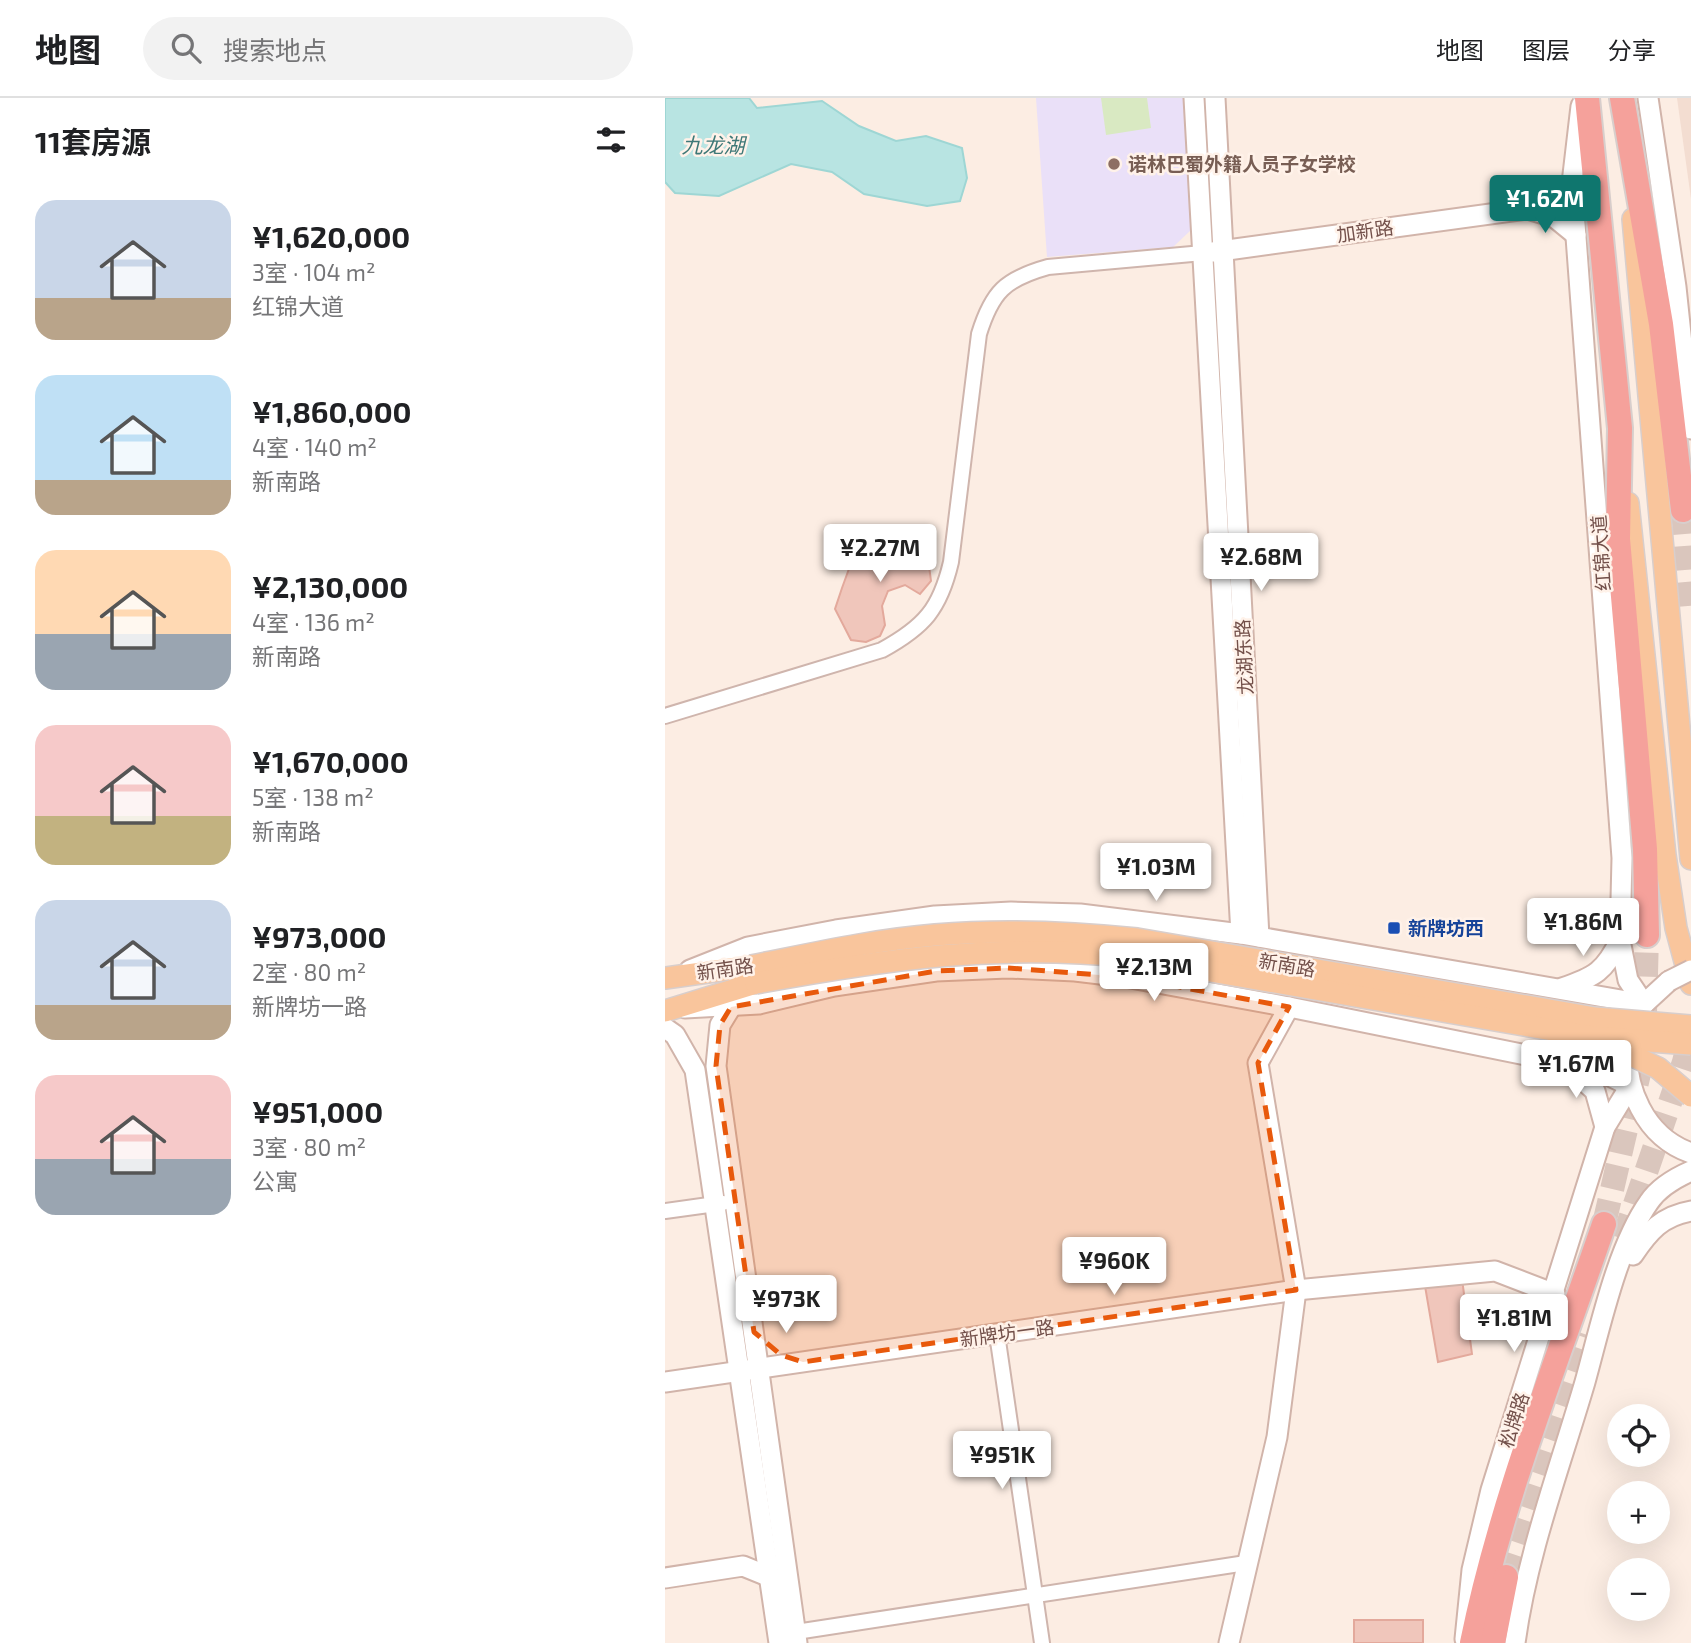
<!DOCTYPE html>
<html lang="zh">
<head>
<meta charset="utf-8">
<style>
	:root { --surface:#fff; --page:#f2f2f2; --text:#202124; --muted:#757577; --line:#e0e0e0; --accent:#0f766e }
	body { margin:0; font-family:"Exo 2","Noto Sans SC",sans-serif; background:var(--page); color:var(--text); height:100vh; display:flex; flex-direction:column; font-size:26px; white-space:nowrap }
	* { box-sizing:border-box; margin:0 }
	p { font-size:23px; color:var(--muted) }
	.icon { flex:none; width:38px; height:38px; fill:none; stroke:currentColor; stroke-width:2; stroke-linecap:round; stroke-linejoin:round }
	.map { position:relative; flex:1; overflow:hidden }
	.drawer { display:flex; flex-direction:column; background:var(--surface); width:665px }
	.drawer>* { flex:none }
	.controls { position:absolute; left:942px; top:1306px; display:grid; gap:14px }
	.controls a { display:grid; place-items:center; width:63px; height:63px; border-radius:50%; background:var(--surface); box-shadow:0 7px 28px #0002; font-size:35px }
	.price { position:absolute; translate:-50% -60px; padding:0 16px; border-radius:7px; background:#fff; color:#222; font-size:23px; line-height:46px; filter:drop-shadow(0 2px 4px #0008) }
	.price::after { content:''; position:absolute; left:50%; top:42px; width:21px; height:16px; margin-left:-10px; background:inherit; clip-path:polygon(0 0,100% 0,50% 100%) }
	.price.active { background:var(--accent); color:#fff }
	ul { padding:0; list-style:none }
	li { display:flex; align-items:center; gap:21px; height:175px; padding:0 35px }
	li span { display:grid; place-items:center; flex:none; width:196px; height:140px; border-radius:21px; color:#555 }
	li>.icon { margin-inline-start:auto }
	span .icon { width:84px; height:84px; fill:#fffc; stroke-width:1 }
	li b { font-size:30px }
	h2 { display:flex; justify-content:space-between; align-items:center; height:84px; padding:0 35px; font-size:30px }
	header { display:flex; align-items:center; gap:42px; box-sizing:border-box; height:98px; padding:0 35px; background:var(--surface); border-bottom:2px solid var(--line) }
	header strong { font-size:33px }
	nav { display:flex; gap:38px; margin-inline-start:auto; font-size:24px }
	.search { width:490px; height:63px; background:var(--page); display:flex; align-items:center; gap:18px; box-sizing:border-box; padding:0 24px; border-radius:38px; color:var(--muted); font-size:26px }
	main { display:flex; flex:1; min-height:0 }
	.map>svg:first-child { display:block }
	.residential { fill:#f3ddd1 }
	.education { fill:#eae0f8 }
	.green { fill:#d9e9c2 }
	.water { fill:#b8e4e2; stroke:#9ed6d4; stroke-width:2 }
	.building { fill:#f0c6bb; stroke:#e3a99c; stroke-width:2 }
	.lines { fill:none; stroke-linecap:round; stroke-linejoin:round }
	.highway-tunnel { stroke:#dac6bd; stroke-width:24; stroke-dasharray:24 12; stroke-linecap:butt }
	.street-casing { stroke:#cfb5ad; stroke-width:18 }
	.secondary-casing { stroke:#d1b4aa; stroke-width:23 }
	.primary-casing { stroke:#d8cecc; stroke-width:24 }
	.highway-casing { stroke:#d8cecc; stroke-width:28 }
	.street { stroke:#fff; stroke-width:14 }
	.secondary { stroke:#fff; stroke-width:19 }
	.primary { stroke:#f9c59c; stroke-width:21 }
	.highway { stroke:#f5a19b; stroke-width:24 }
	.secondary-bridge-casing { stroke:#d1b4aa; stroke-width:23; stroke-linecap:butt }
	.primary-bridge-casing { stroke:#d8cecc; stroke-width:24; stroke-linecap:butt }
	.secondary-bridge { stroke:#fff; stroke-width:19 }
	.primary-bridge { stroke:#f9c59c; stroke-width:21 }
	.marked { fill:#e8590c; fill-opacity:0.2; stroke:#e8590c; stroke-width:5; stroke-dasharray:14 9; stroke-linejoin:round }
	.education-dot { fill:#8d6e63; stroke:#fff2e9; stroke-width:2.5 }
	.transit-dot { fill:#1a4fb4; stroke:#fff2e9; stroke-width:2.5 }
	.labels { text-anchor:middle; stroke-width:5; stroke-linejoin:round; paint-order:stroke }
	.education-label { font-size:19px; font-weight:bold; fill:#785e54; stroke:#fff2e9; text-anchor:start }
	.street-label { font-size:19px; fill:#73504a; stroke:#fff2e9 }
	.transit-label { font-size:19px; font-weight:bold; fill:#164399; stroke:#fff2e9; text-anchor:start }
	.water-label { font-size:21px; font-style:italic; fill:#3e7877; stroke:#fff2e9 }
</style>
</head>
<body>
<header>
<strong>地图</strong>
<div class="search"><svg class="icon" aria-label="search" viewBox="0 0 24 24"><circle cx="10" cy="10" r="6"/><path d="M15 15l6 6"/></svg>搜索地点</div>
<nav><a>地图</a><a>图层</a><a>分享</a></nav>
</header>
<main>
<section class="drawer">
<h2>11套房源<svg class="icon" aria-label="filters" viewBox="0 0 24 24"><path d="M4 7h16M4 17h16"/><circle cx="9" cy="7" r="2"/><circle cx="15" cy="17" r="2"/></svg></h2>
<ul>
<li><span style="background:linear-gradient(#c9d6e8 70%,#b9a48a 0)"><svg class="icon" aria-label="home" viewBox="0 0 24 24"><path d="M3 11l9-7 9 7M6 9v11h12V9"/></svg></span><div><b>¥1,620,000</b><p>3室 · 104 m²</p><p>红锦大道</p></div></li>
<li><span style="background:linear-gradient(#bfe0f5 75%,#b9a48a 0)"><svg class="icon" aria-label="home" viewBox="0 0 24 24"><path d="M3 11l9-7 9 7M6 9v11h12V9"/></svg></span><div><b>¥1,860,000</b><p>4室 · 140 m²</p><p>新南路</p></div></li>
<li><span style="background:linear-gradient(#ffd9b3 60%,#9aa5b1 0)"><svg class="icon" aria-label="home" viewBox="0 0 24 24"><path d="M3 11l9-7 9 7M6 9v11h12V9"/></svg></span><div><b>¥2,130,000</b><p>4室 · 136 m²</p><p>新南路</p></div></li>
<li><span style="background:linear-gradient(#f6c9c9 65%,#c2b280 0)"><svg class="icon" aria-label="home" viewBox="0 0 24 24"><path d="M3 11l9-7 9 7M6 9v11h12V9"/></svg></span><div><b>¥1,670,000</b><p>5室 · 138 m²</p><p>新南路</p></div></li>
<li><span style="background:linear-gradient(#c9d6e8 75%,#b9a48a 0)"><svg class="icon" aria-label="home" viewBox="0 0 24 24"><path d="M3 11l9-7 9 7M6 9v11h12V9"/></svg></span><div><b>¥973,000</b><p>2室 · 80 m²</p><p>新牌坊一路</p></div></li>
<li><span style="background:linear-gradient(#f6c9c9 60%,#9aa5b1 0)"><svg class="icon" aria-label="home" viewBox="0 0 24 24"><path d="M3 11l9-7 9 7M6 9v11h12V9"/></svg></span><div><b>¥951,000</b><p>3室 · 80 m²</p><p>公寓</p></div></li>
</ul>
</section>
<div class="map">
<svg width="1026" height="1545" viewBox="0 0 1026 1545">
	<rect width="100%" height="100%" fill="#fcede3"/>
	<polygon class="residential" points="1012,0 1026,0 1026,101"/>
	<polygon class="education" points="371,0 519,0 526,132 508,149 382,159"/>
	<polygon class="green" points="436,0 482,0 486,30 441,37"/>
	<polygon class="water" points="0,0 84,0 92,10 157,3 194,28 231,43 261,38 297,50 302,80 295,103 262,108 199,96 167,74 126,66 54,98 10,95 0,84"/>
	<g class="building">
		<polygon points="227,435 254,444 264,468 266,483 255,496 240,487 223,493 217,508 220,527 215,538 201,544 186,542 170,511 177,490 185,468 213,442"/>
		<polygon points="797,1181 807,1256 773,1264 760,1188"/>
		<rect x="689" y="1522" width="69" height="23"/>
	</g>
	<g class="lines">
		<g class="highway-tunnel">
			<polyline points="1018,412 1026,511"/>
			<polyline points="939,1126 979,954 982,837"/>
			<polyline points="958,1141 1019,964 1026,936"/>
			<polyline points="841,1479 925,1238"/>
		</g>
		<g class="street-casing">
			<g id="street">
				<path d="M0,618L217,552C259,529 275,511 286,464L314,236C327,194 340,181 383,169L538,155"/>
				<polyline points="0,1113 58,1105"/>
				<polyline points="332,1236 377,1545"/>
				<polyline points="131,1534 581,1465"/>
			</g>
		</g>
		<g class="secondary-casing">
			<g id="secondary">
				<polyline points="529,0 576,836"/>
				<polyline points="550,0 594,839"/>
				<polyline points="983,0 1011,189 1026,331"/>
				<polyline points="916,8 907,85 957,760 955,842 963,882 979,906"/>
				<polyline points="862,111 889,119 911,137"/>
				<polyline points="548,154 862,111 889,101 907,85"/>
				<polyline points="25,872 83,849 171,832 270,818 346,814 415,816 576,836 979,906"/>
				<path d="M897,890C930,879 940,873 955,842"/>
				<polyline points="66,909 55,927 51,968 132,1545"/>
				<polyline points="20,910 94,906 169,888 271,873 343,870 410,873 460,879 624,909 930,971 965,988"/>
				<polyline points="974,915 979,906 1004,883"/>
				<polyline points="0,930 10,937 30,972 114,1545"/>
				<path d="M963,943C958,989 980,1039 1026,1055"/>
				<polyline points="902,968 930,993 940,1029"/>
				<path d="M968,1157C984,1133 997,1118 1026,1113"/>
				<polyline points="0,1284 631,1192 830,1173 890,1196"/>
				<polyline points="0,1480 78,1468 105,1479"/>
				<polyline points="800,1541 807,1472 826,1392 940,1029 965,988"/>
				<polyline points="564,1545 612,1339 631,1192 593,965 624,909"/>
				<path d="M850,1545C862,1456 895,1369 920,1284C935,1230 952,1149 984,1104C994,1089 1010,1080 1026,1073"/>
			</g>
		</g>
		<g class="primary-casing">
			<g id="primary">
				<polyline points="968,121 1026,761"/>
				<polyline points="963,405 1000,757 1011,830 1026,886"/>
				<polyline points="0,880 86,868"/>
				<polyline points="0,913 91,885"/>
			</g>
		</g>
		<g class="highway-casing">
			<g id="highway">
				<polyline points="922,0 955,330 953,441 980,751 982,837"/>
				<polyline points="957,0 996,226 1018,412"/>
				<path d="M807,1545C836,1402 892,1264 939,1126"/>
				<polyline points="828,1545 841,1479"/>
			</g>
		</g>
		<use href="#street" class="street"/>
		<use href="#secondary" class="secondary"/>
		<use href="#primary" class="primary"/>
		<use href="#highway" class="highway"/>
		<g class="secondary-bridge-casing">
			<polyline id="secondary-bridge" points="1004,883 1026,872"/>
		</g>
		<g class="primary-bridge-casing">
			<g id="primary-bridge">
				<path d="M86,868C147,856 208,842 270,837C338,831 405,834 472,841L930,920L1026,928"/>
				<path d="M91,885C220,861 333,845 465,859L928,939L1026,946"/>
				<polyline points="943,946 993,970 1026,998"/>
			</g>
		</g>
		<use href="#secondary-bridge" class="secondary-bridge"/>
		<use href="#primary-bridge" class="primary-bridge"/>
	</g>
	<path class="marked" d="M343,870L460,879L624,909L593,965L631,1192L138,1264L116,1257L89,1234L51,968L55,927L66,909L271,873Z"/>
	<circle class="education-dot" cx="449" cy="66" r="7"/>
	<rect class="transit-dot" x="722" y="823" width="14" height="14" rx="3.5"/>
	<g class="labels">
		<g class="education-label">
			<text x="463" y="73">诺林巴蜀外籍人员子女学校</text>
		</g>
		<g class="street-label">
			<text transform="translate(700 133) rotate(-8)" y="7">加新路</text>
			<text transform="translate(936 455) rotate(-94)" y="7">红锦大道</text>
			<text transform="translate(579 559) rotate(-93)" y="7">龙湖东路</text>
			<text transform="translate(622 867) rotate(10)" y="7">新南路</text>
			<text transform="translate(60 871) rotate(-8)" y="7">新南路</text>
			<text transform="translate(342 1235) rotate(-8)" y="7">新牌坊一路</text>
			<text transform="translate(849 1322) rotate(-72)" y="7">松牌路</text>
		</g>
		<g class="transit-label">
			<text x="743" y="837">新牌坊西</text>
		</g>
		<g class="water-label">
			<text x="48" y="55">九龙湖</text>
		</g>
	</g>
</svg>
<div class="controls">
<a><svg class="icon" aria-label="locate" viewBox="0 0 24 24"><circle cx="12" cy="12" r="6"/><path d="M12 2v4M12 18v4M2 12h4M18 12h4"/></svg></a>
<a>+</a>
<a>−</a>
</div>
<b class="price active" style="left:880px;top:137px">¥1.62M</b>
<b class="price" style="left:215px;top:486px">¥2.27M</b>
<b class="price" style="left:596px;top:495px">¥2.68M</b>
<b class="price" style="left:491px;top:805px">¥1.03M</b>
<b class="price" style="left:918px;top:860px">¥1.86M</b>
<b class="price" style="left:489px;top:905px">¥2.13M</b>
<b class="price" style="left:911px;top:1002px">¥1.67M</b>
<b class="price" style="left:449px;top:1199px">¥960K</b>
<b class="price" style="left:121px;top:1237px">¥973K</b>
<b class="price" style="left:849px;top:1256px">¥1.81M</b>
<b class="price" style="left:337px;top:1393px">¥951K</b>
</div>
</main>
</body>
</html>
